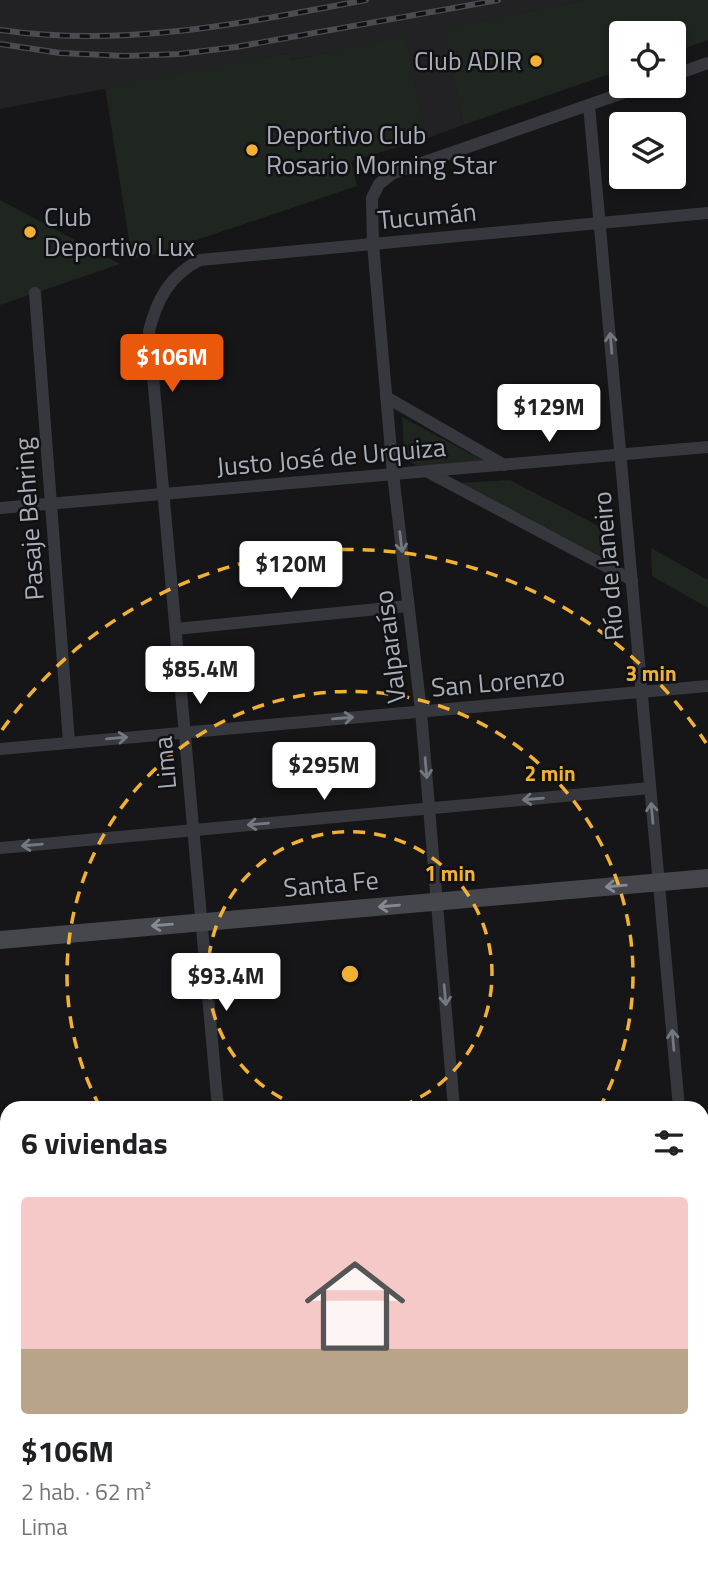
<!DOCTYPE html>
<html lang="es">
<head>
<meta charset="utf-8">
<style>
	:root { --surface:#fff; --page:#f2f2f2; --text:#202124; --muted:#757577; --line:#e0e0e0; --accent:#ea580c }
	body { margin:0; font-family:"Titillium Web",sans-serif; background:var(--page); color:var(--text); height:100vh; display:flex; flex-direction:column; font-size:26px; white-space:nowrap }
	* { box-sizing:border-box; margin:0 }
	p { font-size:23px; color:var(--muted) }
	.icon { flex:none; width:38px; height:38px; fill:none; stroke:currentColor; stroke-width:2; stroke-linecap:round; stroke-linejoin:round }
	.map { position:relative; flex:1; overflow:hidden }
	.panel { position:absolute; left:0px; top:1101px; width:709px; height:471px; display:flex; flex-direction:column; background:var(--surface); border-radius:21px 21px 0 0; box-shadow:0 4px 10px #0003 }
	.panel>* { flex:none }
	.fabs { position:absolute; left:609px; top:21px; display:grid; gap:14px }
	.fabs a { display:grid; place-items:center; width:77px; height:77px; border-radius:7px; background:var(--surface); box-shadow:0 4px 10px #0003; font-size:35px }
	.price { position:absolute; translate:-50% -60px; padding:0 16px; border-radius:7px; background:#fff; color:#222; font-size:23px; line-height:46px; filter:drop-shadow(0 2px 4px #0008) }
	.price::after { content:''; position:absolute; left:50%; top:42px; width:21px; height:16px; margin-left:-10px; background:inherit; clip-path:polygon(0 0,100% 0,50% 100%) }
	.price.on { background:var(--accent); color:#fff }
	ul { padding:0; list-style:none }
	li { display:grid; align-content:center; gap:14px; height:371px; padding:0 21px }
	li+li { border-top:2px solid var(--line) }
	li span { display:grid; place-items:center; height:217px; border-radius:7px; color:#555 }
	li>.icon { margin-inline-start:auto }
	span .icon { width:126px; height:126px; fill:#fffc; stroke-width:1 }
	li b { font-size:30px }
	h2 { display:flex; justify-content:space-between; align-items:center; height:84px; padding:0 21px; font-size:30px }
	.map>svg:first-child { display:block }
	.built { fill:#222225 }
	.green { fill:#1e261f }
	.lines { fill:none; stroke-linecap:round; stroke-linejoin:round }
	.street { stroke:#37383d; stroke-width:12 }
	.secondary { stroke:#45474d; stroke-width:18 }
	.rail-casing { stroke:#4a4c52; stroke-width:6 }
	.rail { stroke:#111113; stroke-width:3.5; stroke-dasharray:10; stroke-linecap:butt }
	.oneway { stroke:#757881 }
	.oneway2 { stroke:#858993 }
	.ring { fill:none; stroke:#f2b134; stroke-width:3.5; stroke-dasharray:12 9 }
	.poi-dot { fill:#f2b134; stroke:#111113; stroke-width:2.5 }
	.labels { text-anchor:middle; stroke-width:5; stroke-linejoin:round; paint-order:stroke }
	.poi-label { font-size:26px; fill:#a8adb8; stroke:#111113; text-anchor:start }
	.street-label { font-size:26px; fill:#a8adb8; stroke:#111113 }
	.centre { fill:#f2b134; stroke:#111113; stroke-width:3.5 }
	.ring-label { font-size:21px; text-anchor:middle; font-weight:bold; fill:#f2b134; stroke:#111113; stroke-width:5; stroke-linejoin:round; paint-order:stroke }
</style>
</head>
<body>
<div class="map">
<svg width="708" height="1571" viewBox="0 0 708 1571">
	<rect width="100%" height="100%" fill="#161618"/>
	<polygon class="built" points="0,0 587,0 445,29 463,125 425,139 404,37 290,60 289,53 0,109"/>
	<g class="green">
		<polygon points="587,0 708,0 708,40 674,52 674,33 621,33 621,70 463,125 444,29"/>
		<polygon points="405,36 425,139 351,161 357,186 149,256 132,259 105,87 289,53 291,60"/>
		<polygon points="0,200 120,264 0,305"/>
		<polygon points="402,417 486,462 417,466 405,459"/>
		<polygon points="510,480 610,532 612,562 460,483"/>
		<polygon points="651,548 708,580 708,608 652,576"/>
	</g>
	<g class="lines">
		<g class="street">
			<polyline points="674,75 708,63"/>
			<polyline points="589,105 679,1108"/>
			<polyline points="35,293 69,742"/>
			<polyline points="386,397 504,465"/>
			<polyline points="428,472 632,580"/>
			<polyline points="0,508 708,447"/>
			<polyline points="176,629 408,606"/>
			<polyline points="0,749 708,686"/>
			<polyline points="0,848 650,788"/>
			<path d="M218,1108L149,331C157,299 170,275 200,260L708,213"/>
			<polyline points="454,1108 421,711 393,474 373,244 372,198 379,184 393,173 643,86"/>
			<polyline points="702,1122 708,1120"/>
			<polyline points="0,1235 7,1314"/>
			<polyline points="702,1366 708,1437"/>
			<polyline points="0,1448 7,1447"/>
			<polyline points="702,1489 708,1489"/>
			<polyline points="29,1564 30,1571"/>
			<polyline points="142,1564 143,1571"/>
			<polyline points="258,1564 258,1571"/>
			<polyline points="494,1564 495,1571"/>
		</g>
		<g class="secondary">
			<polyline points="0,940 708,878"/>
			<polyline points="702,1151 708,1150"/>
			<polyline points="0,1213 7,1212"/>
		</g>
		<g class="rail-casing">
			<g id="rail">
				<path d="M0,30C127,48 242,23 366,0"/>
				<polyline points="0,44 60,53 125,56 179,54 236,47 498,0"/>
			</g>
		</g>
		<use href="#rail" class="rail"/>
	</g>
	<defs><path id="oneway-shaft" d="M-6 0H5M1.5-3L5.5 0L1.5 3" fill="none" stroke-width="1.6" stroke-linecap="round" stroke-linejoin="round" transform="scale(1.75)"/></defs>
	<g class="oneway">
		<use href="#oneway-shaft" transform="translate(611 343) rotate(-95)"/>
		<use href="#oneway-shaft" transform="translate(401 542) rotate(83)"/>
		<use href="#oneway-shaft" transform="translate(343 718) rotate(-5)"/>
		<use href="#oneway-shaft" transform="translate(117 738) rotate(-5)"/>
		<use href="#oneway-shaft" transform="translate(426 768) rotate(85)"/>
		<use href="#oneway-shaft" transform="translate(533 799) rotate(175)"/>
		<use href="#oneway-shaft" transform="translate(652 813) rotate(-95)"/>
		<use href="#oneway-shaft" transform="translate(258 824) rotate(175)"/>
		<use href="#oneway-shaft" transform="translate(32 845) rotate(175)"/>
		<use href="#oneway-shaft" transform="translate(445 995) rotate(85)"/>
		<use href="#oneway-shaft" transform="translate(673 1040) rotate(-95)"/>
	</g>
	<g class="oneway2">
		<use href="#oneway-shaft" transform="translate(616 886) rotate(175)"/>
		<use href="#oneway-shaft" transform="translate(389 906) rotate(175)"/>
		<use href="#oneway-shaft" transform="translate(162 925) rotate(175)"/>
	</g>
	<g class="ring">
		<path d="M301 1107A142 142 0 1 1 399 1107"/>
		<path d="M100 1107A283 283 0 1 1 600 1107"/>
		<path d="M2 730A425 425 0 0 1 706 743"/>
	</g>
	<g class="poi-dot">
		<circle cx="536" cy="61" r="7"/>
		<circle cx="252" cy="150" r="7"/>
		<circle cx="30" cy="232" r="7"/>
	</g>
	<g class="labels">
		<g class="poi-label">
			<text x="522" y="70" text-anchor="end">Club ADIR</text>
			<text x="266" y="144">Deportivo Club<tspan x="266" dy="30">Rosario Morning Star</tspan></text>
			<text x="44" y="226">Club<tspan x="44" dy="30">Deportivo Lux</tspan></text>
		</g>
		<g class="street-label">
			<text transform="translate(427 216) rotate(-5)" y="9">Tucumán</text>
			<text transform="translate(331 457) rotate(-5)" y="9">Justo José de Urquiza</text>
			<text transform="translate(29 519) rotate(-94)" y="9">Pasaje Behring</text>
			<text transform="translate(608 566) rotate(-95)" y="9">Río de Janeiro</text>
			<text transform="translate(390 647) rotate(-97)" y="9">Valparaíso</text>
			<text transform="translate(498 682) rotate(-5)" y="9">San Lorenzo</text>
			<text transform="translate(165 763) rotate(-95)" y="9">Lima</text>
			<text transform="translate(331 884) rotate(-5)" y="9">Santa Fe</text>
		</g>
	</g>
	<circle cx="350" cy="974" r="10" class="centre"/>
	<g class="ring-label">
		<text x="651" y="681">3 min</text>
		<text x="550" y="781">2 min</text>
		<text x="450" y="881">1 min</text>
	</g>
</svg>
<div class="fabs">
<a><svg class="icon" aria-label="locate" viewBox="0 0 24 24"><circle cx="12" cy="12" r="6"/><path d="M12 2v4M12 18v4M2 12h4M18 12h4"/></svg></a>
<a><svg class="icon" aria-label="layers" viewBox="0 0 24 24"><path d="M12 4l9 5-9 5-9-5zM3 14l9 5 9-5"/></svg></a>
</div>
<b class="price on" style="left:172px;top:394px">$106M</b>
<b class="price" style="left:549px;top:444px">$129M</b>
<b class="price" style="left:291px;top:601px">$120M</b>
<b class="price" style="left:200px;top:706px">$85.4M</b>
<b class="price" style="left:324px;top:802px">$295M</b>
<b class="price" style="left:226px;top:1013px">$93.4M</b>
<section class="panel">
<h2>6 viviendas<svg class="icon" aria-label="filters" viewBox="0 0 24 24"><path d="M4 7h16M4 17h16"/><circle cx="9" cy="7" r="2"/><circle cx="15" cy="17" r="2"/></svg></h2>
<ul>
<li><span style="background:linear-gradient(#f6c9c9 70%,#b9a48a 0)"><svg class="icon" aria-label="home" viewBox="0 0 24 24"><path d="M3 11l9-7 9 7M6 9v11h12V9"/></svg></span><div><b>$106M</b><p>2 hab. · 62 m²</p><p>Lima</p></div></li>
</ul>
</section>
</div>
</body>
</html>
